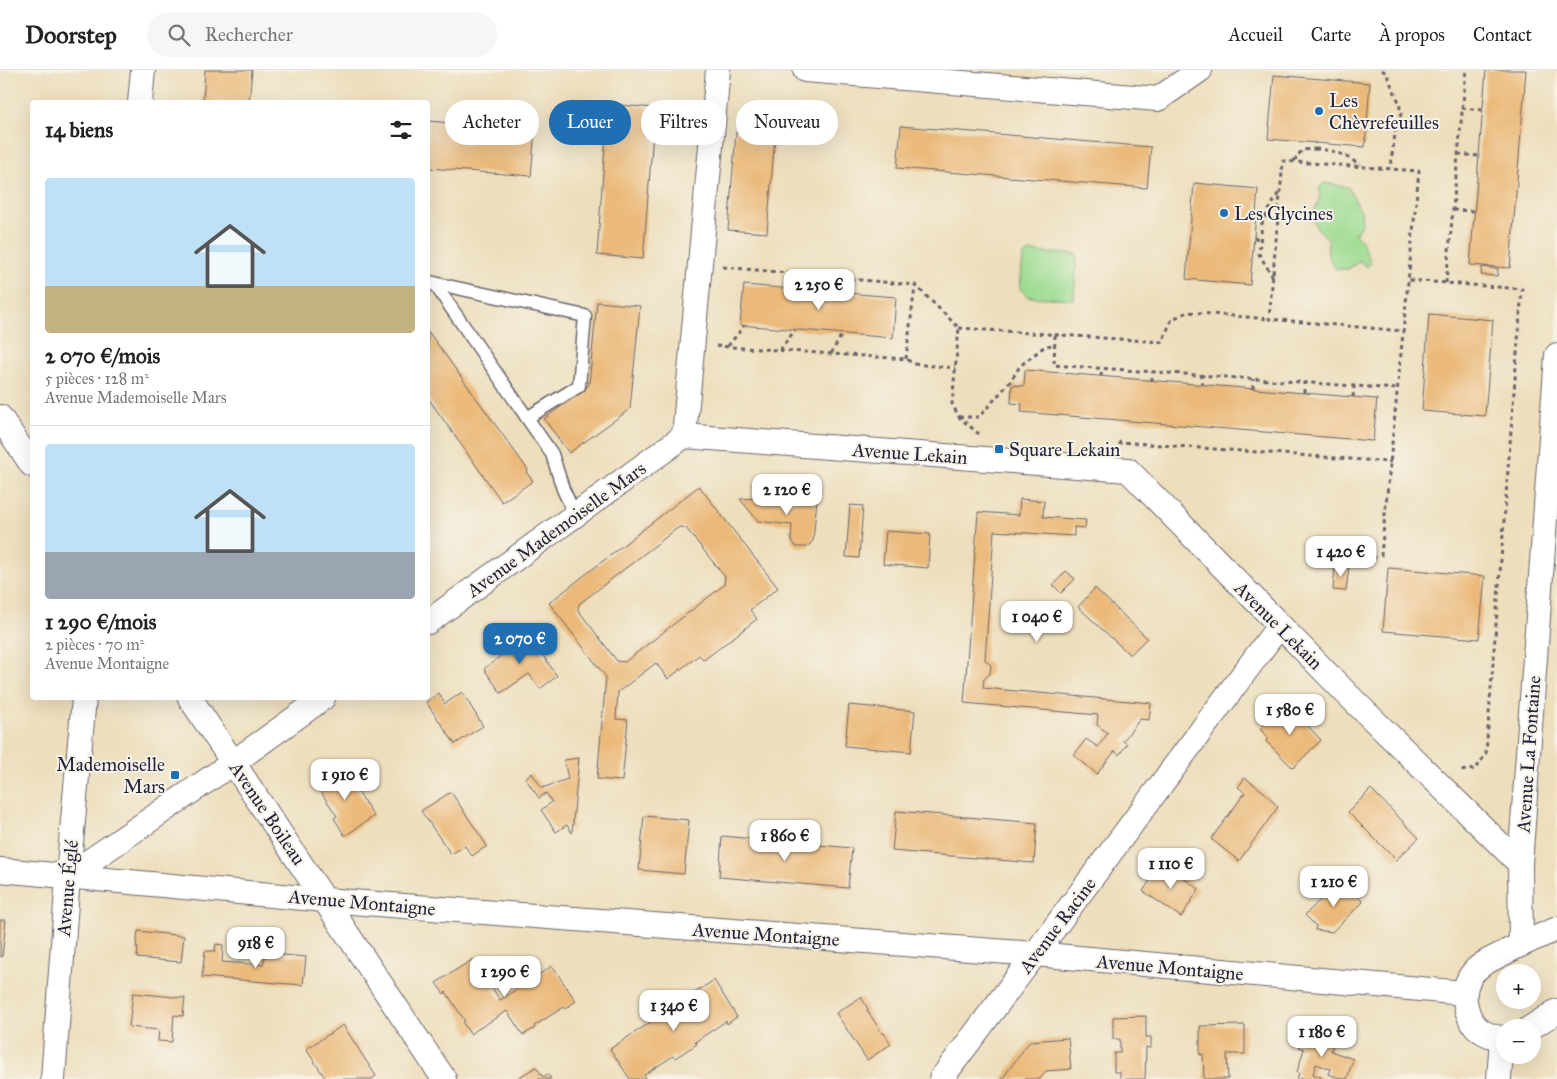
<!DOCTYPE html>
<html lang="fr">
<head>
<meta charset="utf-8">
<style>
	:root { --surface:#fff; --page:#f6f6f6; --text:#222; --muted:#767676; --line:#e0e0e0; --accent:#1f6fb2 }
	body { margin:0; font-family:"IM FELL Great Primer",serif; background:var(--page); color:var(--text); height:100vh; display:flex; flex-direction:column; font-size:19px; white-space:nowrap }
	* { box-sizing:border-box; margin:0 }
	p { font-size:16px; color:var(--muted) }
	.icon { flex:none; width:28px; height:28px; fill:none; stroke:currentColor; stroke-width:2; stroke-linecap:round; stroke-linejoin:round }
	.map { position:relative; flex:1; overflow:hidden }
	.details { position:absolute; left:30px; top:30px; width:400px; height:600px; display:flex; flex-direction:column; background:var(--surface); border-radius:5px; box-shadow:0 5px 20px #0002 }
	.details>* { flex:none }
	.guide { position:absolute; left:445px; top:30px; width:475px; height:45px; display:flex; gap:10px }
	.tools { position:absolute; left:1496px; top:894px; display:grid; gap:10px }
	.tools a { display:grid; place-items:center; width:45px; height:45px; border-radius:50%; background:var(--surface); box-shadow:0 5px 20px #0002; font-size:25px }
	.price { position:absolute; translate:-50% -42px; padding:0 11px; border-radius:10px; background:#fff; color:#222; font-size:16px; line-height:32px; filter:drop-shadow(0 1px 2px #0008) }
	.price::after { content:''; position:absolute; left:50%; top:30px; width:15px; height:11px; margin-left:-8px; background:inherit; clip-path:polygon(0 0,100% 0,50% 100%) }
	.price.current { background:var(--accent); color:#fff }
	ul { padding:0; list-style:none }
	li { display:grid; align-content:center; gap:10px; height:265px; padding:0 15px }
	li+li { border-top:1px solid var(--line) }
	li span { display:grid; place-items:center; height:155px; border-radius:5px; color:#555 }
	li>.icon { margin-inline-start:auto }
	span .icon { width:90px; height:90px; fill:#fffc; stroke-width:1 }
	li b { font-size:21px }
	h2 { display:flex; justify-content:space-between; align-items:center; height:60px; padding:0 15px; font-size:21px }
	.chip { padding:0 18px; border-radius:22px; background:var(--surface); box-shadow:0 5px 20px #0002; font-size:18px; line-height:45px }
	.chip.current { background:var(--accent); color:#fff }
	header { display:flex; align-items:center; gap:30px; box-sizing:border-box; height:70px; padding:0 25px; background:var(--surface); border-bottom:1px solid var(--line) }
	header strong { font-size:24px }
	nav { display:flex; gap:28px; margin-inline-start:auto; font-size:18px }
	.search { width:350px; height:45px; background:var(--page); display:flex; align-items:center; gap:12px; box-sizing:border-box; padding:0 18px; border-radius:28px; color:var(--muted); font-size:19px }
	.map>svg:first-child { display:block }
	.green { fill:#9cdb90; stroke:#5f7e66 }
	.building { fill:#ebb979; fill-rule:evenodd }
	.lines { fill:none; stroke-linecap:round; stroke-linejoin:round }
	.lane-casing { stroke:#696468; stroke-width:15 }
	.street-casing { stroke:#696468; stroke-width:26 }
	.path { stroke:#696468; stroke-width:3; stroke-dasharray:4 4; stroke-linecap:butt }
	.lane { stroke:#fff; stroke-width:12 }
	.street { stroke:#fff; stroke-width:24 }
	.poi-dot { fill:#1f6fb2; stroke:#f7f3e8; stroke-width:2 }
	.labels { text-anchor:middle; stroke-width:4; stroke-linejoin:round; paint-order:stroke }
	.poi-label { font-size:19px; fill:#22223b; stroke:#f7f3e8; text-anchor:start }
	.street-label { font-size:19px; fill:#22223b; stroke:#f7f3e8 }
</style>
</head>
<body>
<header>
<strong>Doorstep</strong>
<div class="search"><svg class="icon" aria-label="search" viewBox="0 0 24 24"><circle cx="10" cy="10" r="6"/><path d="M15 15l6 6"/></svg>Rechercher</div>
<nav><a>Accueil</a><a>Carte</a><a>À propos</a><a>Contact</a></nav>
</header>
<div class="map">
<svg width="1557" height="1009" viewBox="0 0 1557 1009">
	<rect width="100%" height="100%" fill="#f7f3e8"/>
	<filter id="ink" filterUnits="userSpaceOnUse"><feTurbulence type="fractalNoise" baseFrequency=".02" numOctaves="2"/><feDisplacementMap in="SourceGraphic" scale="10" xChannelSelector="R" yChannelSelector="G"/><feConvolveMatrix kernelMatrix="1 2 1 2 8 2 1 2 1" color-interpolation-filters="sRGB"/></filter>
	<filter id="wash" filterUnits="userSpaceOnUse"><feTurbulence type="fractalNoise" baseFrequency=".0096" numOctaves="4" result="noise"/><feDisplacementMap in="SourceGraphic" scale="20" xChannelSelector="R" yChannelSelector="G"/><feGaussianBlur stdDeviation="1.12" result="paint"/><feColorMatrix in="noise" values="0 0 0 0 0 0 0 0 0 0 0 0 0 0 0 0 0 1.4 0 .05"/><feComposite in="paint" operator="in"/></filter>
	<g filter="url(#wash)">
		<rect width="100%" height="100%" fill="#eddebc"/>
		<g class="green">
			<path d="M1325,113L1348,117L1361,141L1362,154L1355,163L1362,172L1371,193L1367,197L1360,191L1348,199H1336C1329,189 1325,181 1329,170L1317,158L1311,147L1319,131L1320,117Z"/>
			<polygon points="1030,182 1077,184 1074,229 1028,227 1020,219 1023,186"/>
		</g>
		<g id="blocks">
			<g class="building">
				<polygon points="205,0 252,0 249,32 203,32"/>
				<polygon points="1486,0 1526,0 1510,198 1470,195"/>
				<polygon points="1274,5 1370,13 1365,77 1268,69"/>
				<polygon points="608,34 655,38 643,189 597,185"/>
				<polygon points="758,44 773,46 771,61 757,60"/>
				<polygon points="428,51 535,60 531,106 428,98"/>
				<polygon points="901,56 1151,77 1147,118 897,98"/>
				<polygon points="736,62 775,66 767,163 728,160"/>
				<polygon points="1194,113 1258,119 1250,215 1186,209"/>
				<polygon points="1482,197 1498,199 1497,206 1481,205"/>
				<polygon points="744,215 896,227 893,268 740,255"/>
				<polygon points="597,232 640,236 630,339 569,383 544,349 586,318 589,314"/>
				<polygon points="1429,244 1493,250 1485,346 1422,341"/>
				<polygon points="428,261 528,400 526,402 533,411 502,432 428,328"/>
				<polygon points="1025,300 1377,329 1373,371 1021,342 1022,334 1011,333 1012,315 1024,316"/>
				<path d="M699,416L778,518L750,540L757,549L704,590L699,585L668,609L656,593L618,622L616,649L628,650L622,711L597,709L606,607L549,533ZM679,457L686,458L725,507L724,515L625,592L617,591L578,540L579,534Z"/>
				<polygon points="761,428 794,432 794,428 817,430 813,471 807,477 796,477 791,469 792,455 758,451 740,429"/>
				<polygon points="1020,429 1044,431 1043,447 1086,450 1085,458 1074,457 1074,466 994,461 985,590 991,595 990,604 984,609 983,618 1151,633 1149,650 1140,649 1123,671 1127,674 1119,685 1115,681 1097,704 1074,685 1086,669 1098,677 1108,663 1097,655 1098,645 964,633 978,442 1019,445"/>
				<polygon points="850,435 863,436 859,488 846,487"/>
				<polygon points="886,461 930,464 928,498 883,494"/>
				<polygon points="1335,496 1349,497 1346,521 1333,520"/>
				<polygon points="1388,498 1485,506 1479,569 1383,561"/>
				<polygon points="1066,501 1075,509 1061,523 1053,515"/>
				<polygon points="1095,518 1147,568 1130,585 1078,537"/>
				<polygon points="526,561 557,606 540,619 529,604 501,623 484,599 506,582 503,577"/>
				<polygon points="462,622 483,656 455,674 426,632 439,623 445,634"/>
				<polygon points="1286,633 1321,670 1293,698 1266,671 1269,668 1260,659"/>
				<polygon points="849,635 915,641 911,682 845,676"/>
				<polygon points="579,688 572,763 567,755 556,762 541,740 552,732 546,723 539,728 525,708 532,703 542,718 568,709 564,690"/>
				<polygon points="341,696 374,746 345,766 334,748 337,746 318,718 329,710 326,706"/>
				<polygon points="1245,708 1264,722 1278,737 1239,791 1211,769 1245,723 1238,717"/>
				<polygon points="1371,719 1419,768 1396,790 1348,742"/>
				<polygon points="451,722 487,776 472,786 465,776 451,784 421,741"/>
				<polygon points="896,741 1037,753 1034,793 892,781"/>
				<polygon points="644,746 689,750 684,804 639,800"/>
				<polygon points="722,766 852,778 848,818 719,807"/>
				<polygon points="1162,793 1199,819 1181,847 1143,821"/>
				<polygon points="1341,809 1363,832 1332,862 1315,860 1316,856 1305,845"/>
				<polygon points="0,850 6,850 2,887 0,886"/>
				<polygon points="138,861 184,866 181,892 137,888 138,878 136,878"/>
				<polygon points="216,874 223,875 222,892 263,895 265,886 273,886 273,884 306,887 303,915 202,907 205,881 215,881"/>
				<polygon points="473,889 500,930 552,896 576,931 565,939 564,937 534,956 535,958 523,965 507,941 470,964 463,953 465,951 446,922 444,924 436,913"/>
				<polygon points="714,910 737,947 727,954 726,951 695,972 697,974 675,988 673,986 644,1005 646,1008 644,1009 630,1009 610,979"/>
				<polygon points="133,923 185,928 183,946 174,945 172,972 158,971 159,960 129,957"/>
				<polygon points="861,927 868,939 867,940 882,963 884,963 891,974 867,990 836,943"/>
				<polygon points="1146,946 1146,967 1151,967 1151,978 1146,977 1145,1009 1120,1009 1120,1002 1114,1002 1114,983 1120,983 1120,969 1113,969 1113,947"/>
				<polygon points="343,955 376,1006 372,1009 326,1009 306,979"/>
				<polygon points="1245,955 1245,984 1227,984 1228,1009 1204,1009 1203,984 1200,985 1200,956"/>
				<polygon points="1304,961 1316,966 1315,968 1321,970 1323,964 1334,968 1331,981 1353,989 1347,1009 1342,1009 1328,1004 1330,999 1316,994 1313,1004 1321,1007 1321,1009 1297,1009 1299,1003 1297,1002 1304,979 1299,977"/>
				<polygon points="1068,968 1071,999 1046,1001 1040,1009 1002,1009 1030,971"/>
				<polygon points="536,997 543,1007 548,1004 551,1009 516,1009"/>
			</g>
		</g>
	</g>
	<g filter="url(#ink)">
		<use href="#blocks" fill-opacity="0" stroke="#696468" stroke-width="1"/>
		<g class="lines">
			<g class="lane-casing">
				<g id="lane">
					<polyline points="429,212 434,213 552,384 563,419 575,445"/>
					<polyline points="434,213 585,246 579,316 527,348"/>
				</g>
			</g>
			<g class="street-casing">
				<g id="street">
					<polyline points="805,0 1158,29 1200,0"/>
					<polyline points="140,32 143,0"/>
					<polyline points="0,347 32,395"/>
					<polyline points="684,366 1128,400 1346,623 1520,794"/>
					<polyline points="684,366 718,0"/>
					<polyline points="428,552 684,366"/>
					<polyline points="190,628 444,1009"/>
					<polyline points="0,800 325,830 1035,884 1464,923"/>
					<polyline points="68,806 234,692 323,628"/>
					<polyline points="1521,874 1520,794 1557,285"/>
					<polyline points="1530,958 1557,941"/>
					<path d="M1505,968C1491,968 1476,961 1470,948C1461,928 1463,907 1483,894C1491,889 1500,885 1508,881C1524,873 1540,866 1557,859"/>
					<polyline points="53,1009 68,806 84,628"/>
					<polyline points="941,1009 1035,884 1279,556"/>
					<polyline points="1499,1009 1502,968"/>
				</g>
			</g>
			<g class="path">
				<polyline points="1382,0 1386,3 1399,32 1401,44 1396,58 1390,98"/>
				<polyline points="1462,38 1482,40"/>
				<path d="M1315,79C1335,80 1343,84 1360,95"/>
				<polyline points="1458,84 1479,86"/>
				<polyline points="1294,91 1302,80 1315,79 1315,73"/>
				<polyline points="1453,140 1474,141"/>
				<polyline points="1254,168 1261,169"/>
				<polyline points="723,197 915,215 959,258 952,334 959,347 979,364"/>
				<polyline points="1273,207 1259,184 1262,153 1279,122"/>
				<polyline points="1409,210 1522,219 1486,683 1476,699 1459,701"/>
				<polyline points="1446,213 1466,0"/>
				<polyline points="959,258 1162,272 1172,249 1188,242 1269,249"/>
				<polyline points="1055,265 1054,295 1398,319"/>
				<polyline points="716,276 906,289 914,294 955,298"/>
				<polyline points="728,276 744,256"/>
				<polyline points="780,280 795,260"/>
				<polyline points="831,284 842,264"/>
				<polyline points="906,289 915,216"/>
				<polyline points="1101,306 1102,298"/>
				<polyline points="1152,311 1152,302"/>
				<polyline points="1202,315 1203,305"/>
				<polyline points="1253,319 1253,309"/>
				<polyline points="1304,323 1304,312"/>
				<polyline points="1353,327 1354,316"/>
				<polyline points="959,347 979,347 1010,312 1020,296 1045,276 1054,275"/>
				<polyline points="1120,375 1120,372 1391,392"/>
				<polyline points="1365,491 1381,485 1419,101 1283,91 1269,249 1403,261"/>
			</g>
			<use href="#lane" class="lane"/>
			<use href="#street" class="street"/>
		</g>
	</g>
	<g class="poi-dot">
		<circle cx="1319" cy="41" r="5"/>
		<circle cx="1224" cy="143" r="5"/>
		<rect x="994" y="374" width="10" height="10" rx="2.5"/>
		<rect x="170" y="700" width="10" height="10" rx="2.5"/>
	</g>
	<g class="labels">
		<g class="poi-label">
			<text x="1329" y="37">Les<tspan x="1329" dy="22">Chèvrefeuilles</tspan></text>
			<text x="1234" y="150">Les Glycines</text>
			<text x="1009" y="386">Square Lekain</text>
			<text x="165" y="701" text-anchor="end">Mademoiselle<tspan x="165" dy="22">Mars</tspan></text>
		</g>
		<g class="street-label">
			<text transform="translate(910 383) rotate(4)" y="7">Avenue Lekain</text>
			<text transform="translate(556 459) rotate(-36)" y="7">Avenue Mademoiselle Mars</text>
			<text transform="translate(1279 555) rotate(45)" y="7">Avenue Lekain</text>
			<text transform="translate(1528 684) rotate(-86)" y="7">Avenue La Fontaine</text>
			<text transform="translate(268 743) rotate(56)" y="7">Avenue Boileau</text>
			<text transform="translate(67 818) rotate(-85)" y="7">Avenue Églé</text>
			<text transform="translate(362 832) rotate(5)" y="7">Avenue Montaigne</text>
			<text transform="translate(1057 855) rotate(-53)" y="7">Avenue Racine</text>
			<text transform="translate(766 864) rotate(4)" y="7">Avenue Montaigne</text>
			<text transform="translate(1170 897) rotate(5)" y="7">Avenue Montaigne</text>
		</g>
	</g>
</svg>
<div class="tools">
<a>+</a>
<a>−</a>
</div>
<b class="price" style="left:819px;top:241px">2 250 €</b>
<b class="price" style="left:787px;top:446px">2 120 €</b>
<b class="price" style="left:1341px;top:508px">1 420 €</b>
<b class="price" style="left:1037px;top:573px">1 040 €</b>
<b class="price current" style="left:520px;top:595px">2 070 €</b>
<b class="price" style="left:1290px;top:666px">1 580 €</b>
<b class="price" style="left:345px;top:731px">1 910 €</b>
<b class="price" style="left:785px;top:792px">1 860 €</b>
<b class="price" style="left:1171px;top:820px">1 110 €</b>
<b class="price" style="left:1334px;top:838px">1 210 €</b>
<b class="price" style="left:256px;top:899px">918 €</b>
<b class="price" style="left:505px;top:928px">1 290 €</b>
<b class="price" style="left:674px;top:962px">1 340 €</b>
<b class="price" style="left:1322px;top:988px">1 180 €</b>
<div class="guide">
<a class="chip">Acheter</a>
<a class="chip current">Louer</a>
<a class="chip">Filtres</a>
<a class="chip">Nouveau</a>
</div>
<section class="details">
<h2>14 biens<svg class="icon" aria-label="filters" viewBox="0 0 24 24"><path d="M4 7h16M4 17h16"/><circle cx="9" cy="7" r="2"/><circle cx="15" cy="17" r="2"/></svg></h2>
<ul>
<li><span style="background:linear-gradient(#bfe0f5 70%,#c2b280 0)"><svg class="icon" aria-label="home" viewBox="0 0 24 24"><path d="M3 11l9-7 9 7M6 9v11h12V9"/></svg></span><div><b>2 070 €/mois</b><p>5 pièces · 128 m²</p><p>Avenue Mademoiselle Mars</p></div></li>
<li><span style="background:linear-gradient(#bfe0f5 70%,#9aa5b1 0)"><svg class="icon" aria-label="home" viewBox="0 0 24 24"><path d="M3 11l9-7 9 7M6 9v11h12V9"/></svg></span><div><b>1 290 €/mois</b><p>2 pièces · 70 m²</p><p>Avenue Montaigne</p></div></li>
</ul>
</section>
</div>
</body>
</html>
